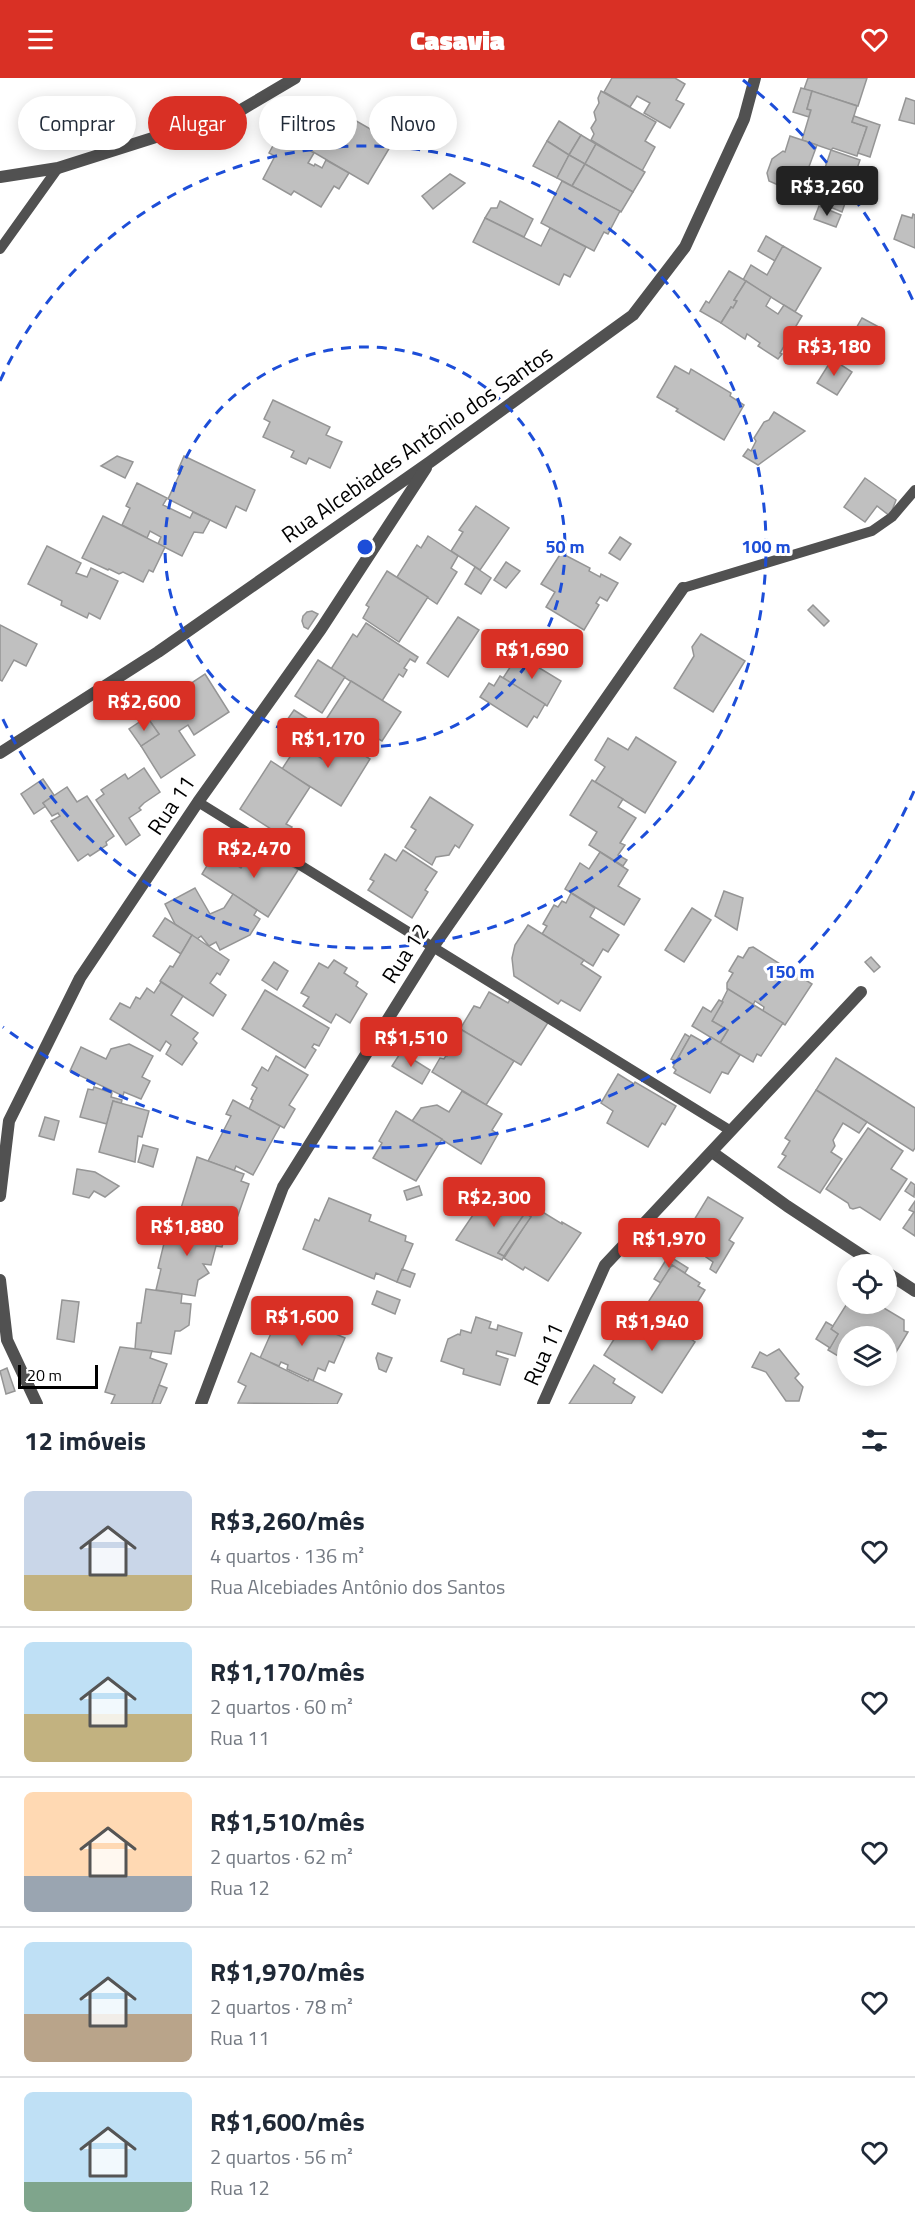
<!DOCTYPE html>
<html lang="pt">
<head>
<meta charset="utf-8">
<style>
	:root { --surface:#fff; --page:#f6f6f7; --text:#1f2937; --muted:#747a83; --line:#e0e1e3; --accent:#d93025 }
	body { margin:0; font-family:"Titillium Web",sans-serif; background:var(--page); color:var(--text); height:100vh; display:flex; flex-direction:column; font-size:22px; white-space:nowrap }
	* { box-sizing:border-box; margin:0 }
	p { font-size:20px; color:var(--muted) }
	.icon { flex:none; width:33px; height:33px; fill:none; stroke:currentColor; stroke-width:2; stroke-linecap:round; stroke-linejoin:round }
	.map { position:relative; height:1326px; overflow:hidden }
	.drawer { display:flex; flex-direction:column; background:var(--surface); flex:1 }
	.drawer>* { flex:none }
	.guide { position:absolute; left:18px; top:18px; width:600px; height:54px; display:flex; gap:12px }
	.buttons { position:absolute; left:837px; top:1176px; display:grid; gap:12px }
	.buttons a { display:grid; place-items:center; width:60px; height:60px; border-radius:50%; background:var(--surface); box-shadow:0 3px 15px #0003; font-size:30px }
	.scale { position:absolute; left:18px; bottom:15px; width:80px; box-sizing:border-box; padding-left:6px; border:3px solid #000; border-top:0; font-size:16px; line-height:21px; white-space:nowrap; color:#000; -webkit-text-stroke:4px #fff; paint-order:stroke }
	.price { position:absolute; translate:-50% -51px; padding:0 14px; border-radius:6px; background:var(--accent); color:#fff; font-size:20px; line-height:39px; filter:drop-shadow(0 2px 3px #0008) }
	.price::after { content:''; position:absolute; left:50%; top:36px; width:18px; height:14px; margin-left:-9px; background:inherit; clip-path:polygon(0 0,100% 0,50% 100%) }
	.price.active { background:#222; color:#fff }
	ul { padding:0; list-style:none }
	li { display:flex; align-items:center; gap:18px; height:150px; padding:0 24px }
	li+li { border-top:2px solid var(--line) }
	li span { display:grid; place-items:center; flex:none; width:168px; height:120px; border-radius:9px; color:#555 }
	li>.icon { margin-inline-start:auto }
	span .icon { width:72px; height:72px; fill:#fffc; stroke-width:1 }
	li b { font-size:26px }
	h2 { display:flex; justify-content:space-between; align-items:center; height:72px; padding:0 24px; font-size:26px }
	.tag { padding:0 21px; border-radius:27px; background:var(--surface); box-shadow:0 3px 15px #0003; font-size:21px; line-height:54px }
	.tag.active { background:var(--accent); color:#fff }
	header { display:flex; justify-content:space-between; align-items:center; height:78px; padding:0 24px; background:var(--accent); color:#fff; font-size:27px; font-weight:800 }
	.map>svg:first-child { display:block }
	.building { fill:#c0c0c0; stroke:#959595; stroke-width:1.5 }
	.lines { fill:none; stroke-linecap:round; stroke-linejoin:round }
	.service { stroke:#515151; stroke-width:10 }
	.minor { stroke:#515151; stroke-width:12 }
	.ring { fill:none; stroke:#1d4ed8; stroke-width:3; stroke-dasharray:10 8 }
	.labels { text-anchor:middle; stroke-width:6; stroke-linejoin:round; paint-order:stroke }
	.street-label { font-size:22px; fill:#000; stroke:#fff }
	.centre { fill:#1d4ed8; stroke:#fff; stroke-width:3 }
	.ring-label { font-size:18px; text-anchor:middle; font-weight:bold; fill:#1d4ed8; stroke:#fff; stroke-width:6; stroke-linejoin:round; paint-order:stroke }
</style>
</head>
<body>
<header><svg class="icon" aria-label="menu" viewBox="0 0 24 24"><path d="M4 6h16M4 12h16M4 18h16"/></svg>Casavia<svg class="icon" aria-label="heart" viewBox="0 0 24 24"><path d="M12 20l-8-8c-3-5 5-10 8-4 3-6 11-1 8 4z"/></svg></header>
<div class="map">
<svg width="915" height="1326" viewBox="0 0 915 1326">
	<rect width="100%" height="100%" fill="#fff"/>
	<g class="building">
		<polygon points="612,0 675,0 685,6 676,22 684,26 670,50 644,35 650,25 637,18 630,29 604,14"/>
		<polygon points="808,0 867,0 858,28 804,11"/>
		<polygon points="801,10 812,13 807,31 811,32 809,39 793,34"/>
		<polygon points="601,13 656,44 645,63 655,69 642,93 591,62 594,56 591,50 596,42 594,34 599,25 598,20"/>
		<polygon points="812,13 857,28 852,44 867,49 857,78 833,70 831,72 802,62 811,32 807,31"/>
		<polygon points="906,20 915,23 915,46 899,42"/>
		<polygon points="326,32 336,38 339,33 393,64 368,106 308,71 316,57 303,51 313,34"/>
		<polygon points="854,38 880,47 870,79 858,75 867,49 852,44"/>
		<polygon points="559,43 581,57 569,77 547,63"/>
		<polygon points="280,55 314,75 308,85 314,88 315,86 322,90 326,82 349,95 339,111 334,108 321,129 294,113 291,117 263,101 275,78 269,75"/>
		<polygon points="581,57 596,66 585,86 569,77"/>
		<polygon points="790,58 817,67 807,94 822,99 831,72 860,82 842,134 811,121 815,109 807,106 803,118 769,103 767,95 772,81 783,73 785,74"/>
		<polygon points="547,63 569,77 557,100 533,88"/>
		<polygon points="596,66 645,94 633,114 585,86"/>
		<polygon points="569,77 585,86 572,108 557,100"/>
		<polygon points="585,86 633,114 621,134 572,108"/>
		<polygon points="450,96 465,105 433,131 422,118"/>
		<polygon points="562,103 620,133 608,156 604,154 594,173 541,145"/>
		<polygon points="500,123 533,141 524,159 485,140 491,130 497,130"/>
		<polygon points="819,128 841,137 836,149 814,141"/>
		<polygon points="913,136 915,137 915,170 894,161 902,137 912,140"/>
		<polygon points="485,140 541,168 550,150 586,169 570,199 564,196 559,207 473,164"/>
		<polygon points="766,158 783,168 775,183 758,173"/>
		<polygon points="783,168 821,190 795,234 743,202 751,187 767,197"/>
		<polygon points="729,193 746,203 734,222 737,223 733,230 731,229 721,245 700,233 706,223 709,225"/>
		<polygon points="746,203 771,219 766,228 778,236 784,227 802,238 780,275 782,276 778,281 758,268 760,265 747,256 745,261 721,245 731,229 733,230 737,223 734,222"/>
		<polygon points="862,240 879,249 863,276 847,266"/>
		<polygon points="832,281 852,294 837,317 817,305"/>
		<polygon points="675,288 689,296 691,291 731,315 730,318 744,327 724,362 676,333 678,331 657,319"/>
		<polygon points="273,322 330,349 326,357 342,364 330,390 309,380 306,386 291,379 294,373 263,359 270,344 264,341"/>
		<polygon points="774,334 805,353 758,387 743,378 748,371 751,373 756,363 754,360 764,344 769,342"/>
		<polygon points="117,378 133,384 125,400 101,388"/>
		<polygon points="184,378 255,412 246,433 236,428 226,450 168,421 181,393 178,392"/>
		<polygon points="865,400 896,422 890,438 877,428 865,444 844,429"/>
		<polygon points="137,405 167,420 163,427 190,440 193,434 210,442 203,455 194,454 182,478 158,466 161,459 150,453 147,460 122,447 130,430 126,428"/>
		<polygon points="476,428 509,450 480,492 451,473 463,454 459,452"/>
		<polygon points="103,438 165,469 153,494 149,492 143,504 123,494 119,496 109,491 108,492 82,480"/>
		<polygon points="428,458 458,478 451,490 457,494 437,526 397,499 417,467 421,470"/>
		<polygon points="620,459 631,466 620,482 609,475"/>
		<polygon points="47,468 81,485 76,495 87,499 91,490 118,503 100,541 89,535 87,540 61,527 62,523 28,506"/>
		<polygon points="561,475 590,490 589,493 600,499 601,496 618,505 607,523 600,519 596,525 599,527 584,552 546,529 555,514 541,506"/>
		<polygon points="506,484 520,493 506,510 494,502"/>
		<polygon points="475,489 491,500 481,516 465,506"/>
		<polygon points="387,493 428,519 399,564 363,540 369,529 366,527"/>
		<polygon points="813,527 829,543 824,548 808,532"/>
		<polygon points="307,534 312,533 318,536 308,551 304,549 302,543 303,538"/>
		<polygon points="458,539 479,552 448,599 427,585"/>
		<polygon points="366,545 418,579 415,584 410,581 404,590 407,592 403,599 399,596 382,623 331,591 353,556 357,559"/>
		<polygon points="0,547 37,566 26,588 14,582 2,603 0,602"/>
		<polygon points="701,556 745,583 713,634 674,610 694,578 692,569"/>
		<polygon points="518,577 561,603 547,628 503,600"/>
		<polygon points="318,582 345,599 322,635 295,618"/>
		<polygon points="205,596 229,634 194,657 188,647 179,653 195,677 161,700 141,668 159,656 147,639 157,632 155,629"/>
		<polygon points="500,598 545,626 537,640 534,638 527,649 480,619 489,605 494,608"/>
		<polygon points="351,603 401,634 382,663 375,659 364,677 331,656 335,649 325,643"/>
		<polygon points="294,632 336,659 322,681 280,652"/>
		<polygon points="147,639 159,656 141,668 129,651"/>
		<polygon points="336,659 370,681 341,728 282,691 299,665 322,681"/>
		<polygon points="636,659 676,684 645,735 595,704 605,689 595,682 608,660 628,672"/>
		<polygon points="271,683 310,709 286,746 292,749 285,760 240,731"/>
		<polygon points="144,690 160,714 144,725 139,730 141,732 129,740 140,757 126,767 96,722 104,716 101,712 125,696 128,701"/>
		<polygon points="43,701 54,717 43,725 46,728 34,736 21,716"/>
		<polygon points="592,702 623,721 618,729 636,740 620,765 625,767 618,777 627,782 623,788 589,767 597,754 570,737"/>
		<polygon points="67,709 77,724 87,718 114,758 106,764 107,767 90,778 88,776 78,783 51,743 60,738 58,735 52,738 43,725"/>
		<polygon points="430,719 473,747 459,770 455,767 449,777 436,779 432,787 405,769 416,752 411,749"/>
		<polygon points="257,766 298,792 268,839 202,796 211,781 222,788 227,781 241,790"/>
		<polygon points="403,772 437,794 425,812 428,814 412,840 368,812 374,803 370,801 385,776 396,783"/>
		<polygon points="600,774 628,792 618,808 640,821 624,847 565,811 580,785 589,791"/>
		<polygon points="195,810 210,836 224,830 233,816 257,832 254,837 260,841 250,857 220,872 216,864 209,868 201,858 197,861 175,846 165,826"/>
		<polygon points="724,813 743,820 737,852 715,838"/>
		<polygon points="571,815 595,830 590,839 619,857 608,874 603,871 593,888 542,856 547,848 543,846 554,827 558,829 562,823 566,825"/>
		<polygon points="692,830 711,842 684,884 665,872"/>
		<polygon points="165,840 192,857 181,876 153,858"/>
		<polygon points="528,847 584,882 581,886 601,899 580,933 561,922 558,926 514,898 512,880 515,867"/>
		<polygon points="192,857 229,882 220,897 217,895 210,905 226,917 213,938 160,903 170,888 173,889"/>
		<polygon points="753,869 812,906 785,947 763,933 764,929 755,923 753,927 727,911 727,905 733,895 729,893 738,878 743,880 749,870"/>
		<polygon points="871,879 880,889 874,894 865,884"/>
		<polygon points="334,882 347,890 344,895 358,904 356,908 367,916 350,945 336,936 331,945 303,928 309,919 301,915 319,885 328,890"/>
		<polygon points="274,884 288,893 277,912 262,902"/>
		<polygon points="161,904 183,918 171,937 198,955 193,961 197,965 182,987 166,976 171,967 166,963 160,973 110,941 120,925 130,930 136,919 140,921 147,910 154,915"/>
		<polygon points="728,911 783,945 761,978 757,976 753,984 720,965 728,952 712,943"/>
		<polygon points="265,912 329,950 319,968 314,966 312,969 316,972 305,990 242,951"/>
		<polygon points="489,914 508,925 511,920 549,943 521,987 460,951 474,928 480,930"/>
		<polygon points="719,922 723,924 712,943 728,952 720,965 692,948 703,929 711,934"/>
		<polygon points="462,952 514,983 486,1027 432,994 440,980 444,981"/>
		<polygon points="452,956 457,959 447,978 435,971 440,962 446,965"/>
		<polygon points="685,956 690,959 676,983 671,981"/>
		<polygon points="691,957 707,966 711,959 740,977 728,996 722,994 710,1015 674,995 676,992 673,989"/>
		<polygon points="129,966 153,978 142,999 150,1003 141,1021 124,1014 123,1018 70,993 81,969 106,981 111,971"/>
		<polygon points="401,974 430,992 422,1006 392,988"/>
		<polygon points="276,978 308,997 289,1027 295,1031 284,1050 249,1031 253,1022 251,1021 257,1010 252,1007 262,989 268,993"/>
		<polygon points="836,980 915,1030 915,1070 913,1073 816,1012"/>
		<polygon points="618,996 634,1006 635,1004 676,1028 665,1047 662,1045 648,1069 607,1045 613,1033 601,1025"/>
		<polygon points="94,1009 112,1015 111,1019 122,1022 121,1026 113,1023 107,1046 80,1039 88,1011 93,1012"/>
		<polygon points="816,1012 867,1044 859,1055 843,1045 833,1062 835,1068 831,1074 842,1081 820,1115 778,1089 786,1078 782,1076 790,1063 785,1060"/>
		<polygon points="462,1013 502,1036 492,1052 498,1056 481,1086 412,1043 421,1030 437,1027 449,1034"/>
		<polygon points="233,1022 280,1048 253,1097 236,1088 234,1093 208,1083 231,1038 226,1036"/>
		<polygon points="113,1023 149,1033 142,1059 138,1058 135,1084 99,1074"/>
		<polygon points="396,1033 442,1061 416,1103 373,1080 382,1065 379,1063"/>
		<polygon points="45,1039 59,1043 54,1062 39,1058"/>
		<polygon points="868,1050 903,1073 891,1091 907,1101 880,1142 860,1129 853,1131 850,1130 848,1125 826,1111"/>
		<polygon points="143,1067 158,1071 153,1089 138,1084"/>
		<polygon points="197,1079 244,1096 241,1103 249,1106 231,1157 177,1143"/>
		<polygon points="77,1091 95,1094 119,1108 105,1119 94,1113 89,1120 73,1116"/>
		<polygon points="911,1104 915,1107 914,1119 905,1113"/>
		<polygon points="419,1108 422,1117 407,1122 404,1113"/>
		<polygon points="516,1119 536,1130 531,1139 525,1135 498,1175 504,1178 502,1182 456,1162 477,1131 483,1135 490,1133 499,1138 503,1137"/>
		<polygon points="708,1119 743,1140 729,1162 734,1165 716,1195 710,1191 713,1184 706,1179 715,1165 697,1154 699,1151 691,1147"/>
		<polygon points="329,1120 371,1137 369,1143 406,1158 405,1163 413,1166 397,1204 376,1195 374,1201 303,1171 315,1141 319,1143"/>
		<polygon points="915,1123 915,1158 903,1150 914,1134 909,1132"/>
		<polygon points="536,1130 562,1146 562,1144 581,1155 548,1203 525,1189 523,1192 504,1180"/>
		<polygon points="525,1135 531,1139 504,1178 498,1175"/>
		<polygon points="173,1142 226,1155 222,1169 216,1168 211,1187 203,1186 209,1195 198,1202 195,1218 156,1212 161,1191 158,1190 167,1153 169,1154"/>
		<polygon points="672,1180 688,1190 685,1195 672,1187 661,1205 654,1201 666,1182"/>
		<polygon points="672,1187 700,1205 698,1208 705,1212 689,1238 683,1234 682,1237 679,1234 674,1243 647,1226"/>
		<polygon points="402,1191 415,1196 410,1209 397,1204"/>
		<polygon points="146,1211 182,1216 181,1225 191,1226 189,1247 180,1253 175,1253 171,1276 135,1271 137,1245 141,1245"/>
		<polygon points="377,1213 400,1222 395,1236 372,1226"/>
		<polygon points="62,1222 79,1224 74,1264 57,1261"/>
		<polygon points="848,1224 867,1227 872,1226 878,1229 879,1227 904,1242 904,1253 908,1254 889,1286 886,1284 886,1258 848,1258 848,1284 828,1272 838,1256 831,1251"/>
		<polygon points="653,1233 695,1264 662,1315 604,1277 618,1255 632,1253 633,1257 636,1259"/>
		<polygon points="285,1234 345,1260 334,1285 329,1283 325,1293 318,1290 313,1303 287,1291 288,1287 281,1284 279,1288 260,1280 272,1253 275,1255"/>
		<polygon points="476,1239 491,1244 489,1250 497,1252 498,1247 522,1255 515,1278 497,1273 496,1277 508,1281 500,1307 463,1296 464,1291 441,1283 448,1261 458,1256 460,1257 461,1252 471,1255"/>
		<polygon points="826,1244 833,1248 831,1251 838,1256 830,1270 816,1261"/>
		<polygon points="120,1269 152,1273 150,1280 167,1286 152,1326 111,1326 115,1317 105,1314"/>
		<polygon points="779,1271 799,1296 795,1300 803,1309 799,1323 786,1323 766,1294 752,1289 760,1274 767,1278"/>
		<polygon points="251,1275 308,1303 309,1301 342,1316 337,1326 238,1325 246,1308 238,1304"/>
		<polygon points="378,1275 392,1280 386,1294 379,1291 376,1280"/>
		<polygon points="594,1287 615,1301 613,1305 635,1319 631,1326 569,1326"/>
		<polygon points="7,1290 15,1313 6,1316 0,1293"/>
		<polygon points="159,1307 167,1310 160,1326 152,1326"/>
	</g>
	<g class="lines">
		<g class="service">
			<polyline points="0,171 58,90"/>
			<polyline points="683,510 872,453 892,439 915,412"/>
			<polyline points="198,724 731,1053"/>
		</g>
		<g class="minor">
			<polyline points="0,99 58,90 241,32 295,0"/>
			<polyline points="0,675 158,574 430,384 633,237 685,169 744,41 755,0"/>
			<polyline points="712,1074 787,1128 875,1186"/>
			<polyline points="0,1118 9,1043 80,900 198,724 321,551 426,390"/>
			<polyline points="886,1194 915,1213"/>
			<polyline points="0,1202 7,1262 37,1326"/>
			<polyline points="201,1326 283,1109 433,869 683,510"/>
			<polyline points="543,1326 605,1187 861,914"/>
		</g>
	</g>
	<g class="ring">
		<circle cx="365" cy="469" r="200"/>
		<path d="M0 303A401 401 0 1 1 0 635"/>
		<path d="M914 713A601 601 0 0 1 3 949M743 2A601 601 0 0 1 914 225"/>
	</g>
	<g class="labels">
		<g class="street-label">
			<text transform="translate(417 366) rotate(-35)" y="8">Rua Alcebiades Antônio dos Santos</text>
			<text transform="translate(171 727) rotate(-56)" y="8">Rua 11</text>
			<text transform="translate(405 875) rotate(-57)" y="8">Rua 12</text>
			<text transform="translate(543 1276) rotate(-66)" y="8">Rua 11</text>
		</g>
	</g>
	<circle cx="365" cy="469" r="9" class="centre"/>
	<g class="ring-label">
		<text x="565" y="475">50 m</text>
		<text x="766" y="475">100 m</text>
		<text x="790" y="900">150 m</text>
	</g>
</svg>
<div class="buttons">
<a><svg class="icon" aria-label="locate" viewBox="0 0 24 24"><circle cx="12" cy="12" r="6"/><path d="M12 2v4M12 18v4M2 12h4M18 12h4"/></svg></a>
<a><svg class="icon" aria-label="layers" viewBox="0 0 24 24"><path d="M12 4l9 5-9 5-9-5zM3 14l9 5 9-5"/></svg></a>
</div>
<div class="scale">20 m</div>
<b class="price active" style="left:827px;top:139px">R$3,260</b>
<b class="price" style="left:834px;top:299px">R$3,180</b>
<b class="price" style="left:532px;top:602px">R$1,690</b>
<b class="price" style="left:144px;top:654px">R$2,600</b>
<b class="price" style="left:328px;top:691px">R$1,170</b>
<b class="price" style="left:254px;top:801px">R$2,470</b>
<b class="price" style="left:411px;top:990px">R$1,510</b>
<b class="price" style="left:494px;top:1150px">R$2,300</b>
<b class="price" style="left:187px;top:1179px">R$1,880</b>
<b class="price" style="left:669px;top:1191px">R$1,970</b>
<b class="price" style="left:302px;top:1269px">R$1,600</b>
<b class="price" style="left:652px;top:1274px">R$1,940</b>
<div class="guide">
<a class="tag">Comprar</a>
<a class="tag active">Alugar</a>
<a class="tag">Filtros</a>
<a class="tag">Novo</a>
</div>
</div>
<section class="drawer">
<h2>12 imóveis<svg class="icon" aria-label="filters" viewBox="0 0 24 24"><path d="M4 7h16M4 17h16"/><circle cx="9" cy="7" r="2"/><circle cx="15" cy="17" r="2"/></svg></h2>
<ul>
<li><span style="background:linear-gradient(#c9d6e8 70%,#c2b280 0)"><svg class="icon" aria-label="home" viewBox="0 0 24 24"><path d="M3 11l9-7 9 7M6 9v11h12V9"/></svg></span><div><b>R$3,260/mês</b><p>4 quartos · 136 m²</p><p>Rua Alcebiades Antônio dos Santos</p></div><svg class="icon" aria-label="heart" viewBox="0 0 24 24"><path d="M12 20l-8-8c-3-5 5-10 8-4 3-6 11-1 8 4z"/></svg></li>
<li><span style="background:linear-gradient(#bfe0f5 60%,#c2b280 0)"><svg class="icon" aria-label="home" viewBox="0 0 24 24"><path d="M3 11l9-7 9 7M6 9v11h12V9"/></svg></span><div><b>R$1,170/mês</b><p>2 quartos · 60 m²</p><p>Rua 11</p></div><svg class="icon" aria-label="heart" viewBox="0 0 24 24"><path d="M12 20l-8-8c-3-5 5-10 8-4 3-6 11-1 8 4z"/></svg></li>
<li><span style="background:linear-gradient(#ffd9b3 70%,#9aa5b1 0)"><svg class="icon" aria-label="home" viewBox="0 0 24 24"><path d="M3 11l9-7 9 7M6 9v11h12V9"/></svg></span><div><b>R$1,510/mês</b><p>2 quartos · 62 m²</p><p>Rua 12</p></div><svg class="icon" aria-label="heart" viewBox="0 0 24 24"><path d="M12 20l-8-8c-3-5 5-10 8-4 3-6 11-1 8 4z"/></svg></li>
<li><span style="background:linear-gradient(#bfe0f5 60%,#b9a48a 0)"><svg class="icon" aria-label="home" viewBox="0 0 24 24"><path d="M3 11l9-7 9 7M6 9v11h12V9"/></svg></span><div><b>R$1,970/mês</b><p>2 quartos · 78 m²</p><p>Rua 11</p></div><svg class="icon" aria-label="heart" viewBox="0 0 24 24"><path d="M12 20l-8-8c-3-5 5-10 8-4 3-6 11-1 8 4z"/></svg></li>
<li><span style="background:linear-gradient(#bfe0f5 75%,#7fa58c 0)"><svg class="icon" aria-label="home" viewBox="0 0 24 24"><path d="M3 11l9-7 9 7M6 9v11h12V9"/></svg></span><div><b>R$1,600/mês</b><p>2 quartos · 56 m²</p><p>Rua 12</p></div><svg class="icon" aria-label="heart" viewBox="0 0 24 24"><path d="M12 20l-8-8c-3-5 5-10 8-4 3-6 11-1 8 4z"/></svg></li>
</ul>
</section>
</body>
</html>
